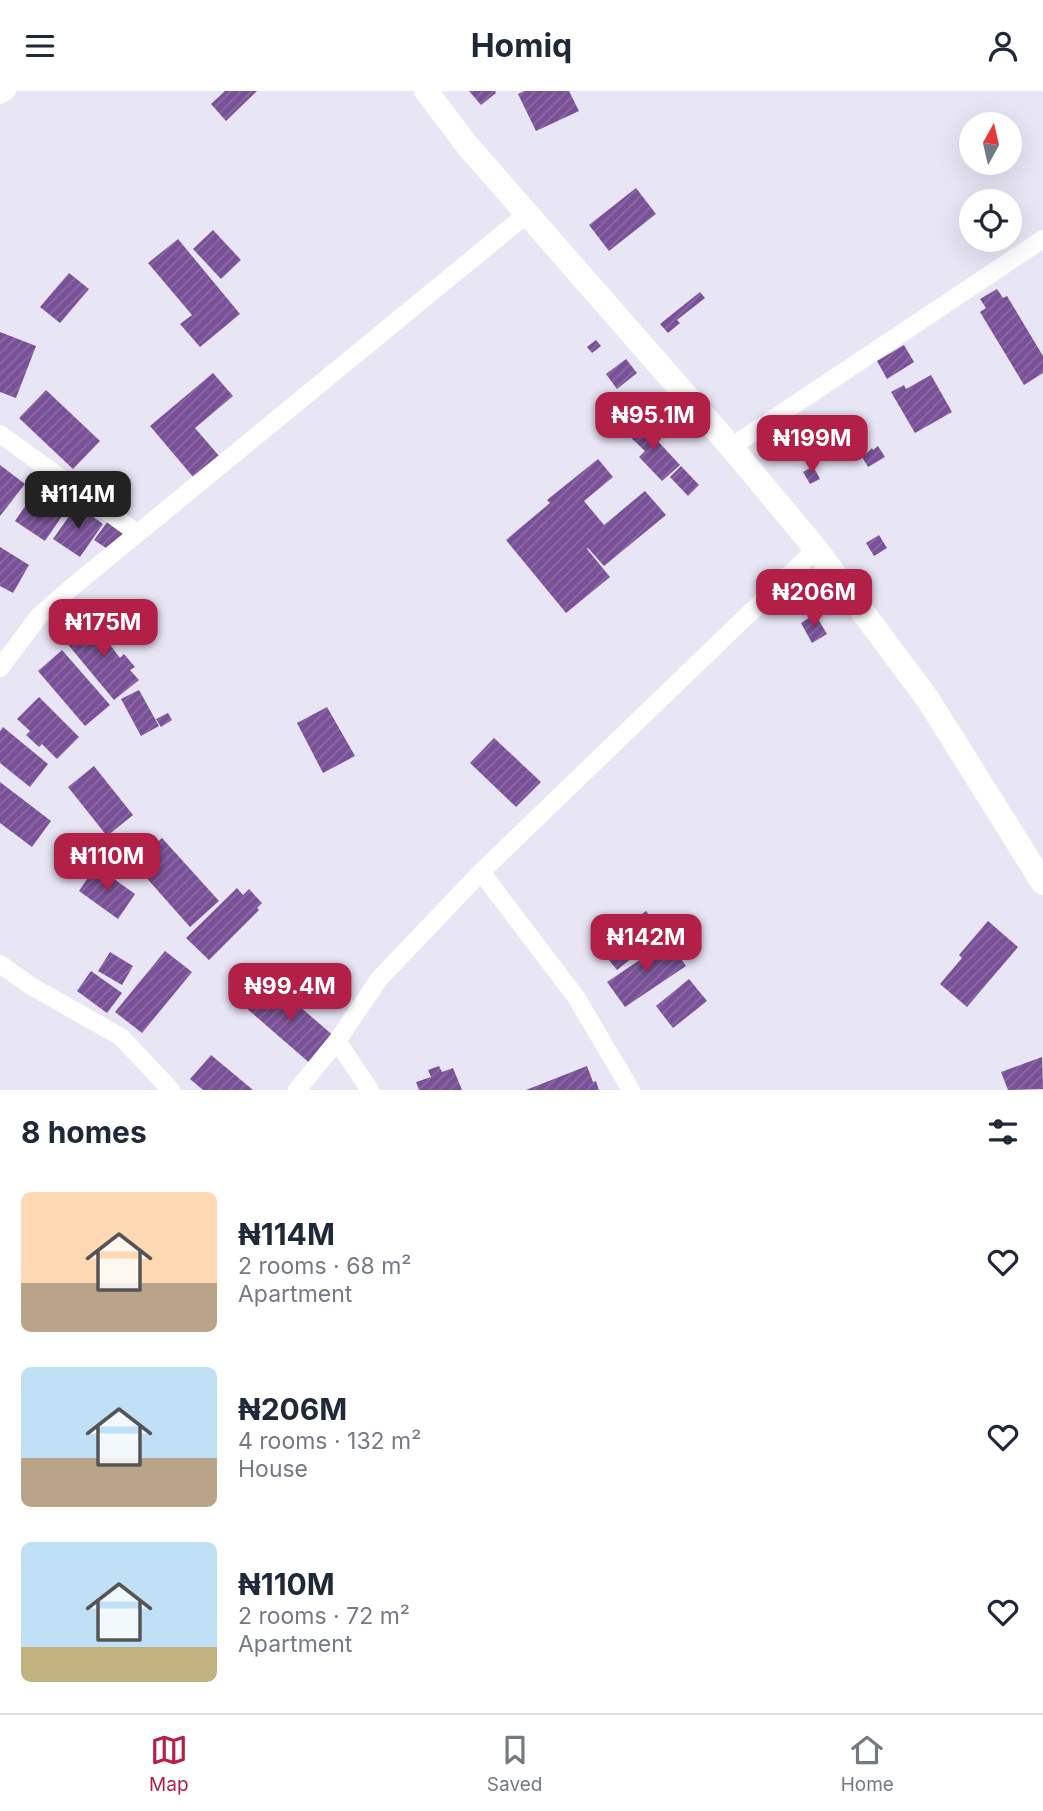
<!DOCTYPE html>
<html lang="en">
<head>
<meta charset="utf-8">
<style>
	:root { --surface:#fff; --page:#f6f6f7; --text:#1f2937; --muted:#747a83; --line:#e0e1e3; --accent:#b21f47 }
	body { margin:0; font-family:Inter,sans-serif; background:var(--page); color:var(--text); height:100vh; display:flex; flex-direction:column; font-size:26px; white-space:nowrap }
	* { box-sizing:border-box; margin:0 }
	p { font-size:23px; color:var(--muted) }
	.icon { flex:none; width:38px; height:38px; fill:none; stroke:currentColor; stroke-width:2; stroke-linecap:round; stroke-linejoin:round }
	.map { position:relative; height:999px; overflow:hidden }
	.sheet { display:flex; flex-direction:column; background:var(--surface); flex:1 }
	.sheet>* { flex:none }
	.needle { width:46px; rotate:8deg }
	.controls { position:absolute; left:959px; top:21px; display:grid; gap:14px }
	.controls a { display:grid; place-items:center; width:63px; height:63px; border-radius:50%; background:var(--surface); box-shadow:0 7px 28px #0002; font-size:35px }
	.price { position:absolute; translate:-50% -60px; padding:0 16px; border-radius:14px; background:var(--accent); color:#fff; font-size:23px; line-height:46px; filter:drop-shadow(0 2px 4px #0008) }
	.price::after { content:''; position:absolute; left:50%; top:42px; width:21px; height:16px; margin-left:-10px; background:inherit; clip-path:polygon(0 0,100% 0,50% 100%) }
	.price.on { background:#222; color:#fff }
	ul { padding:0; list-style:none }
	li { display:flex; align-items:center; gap:21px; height:175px; padding:0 21px }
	li span { display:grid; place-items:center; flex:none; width:196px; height:140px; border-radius:10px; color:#555 }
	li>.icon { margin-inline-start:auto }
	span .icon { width:84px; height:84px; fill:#fffc; stroke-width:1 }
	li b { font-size:30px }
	h2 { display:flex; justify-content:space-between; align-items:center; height:84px; padding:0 21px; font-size:30px }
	header { display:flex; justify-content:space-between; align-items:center; height:91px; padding:0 21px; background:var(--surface); font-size:32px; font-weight:700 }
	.tabs { display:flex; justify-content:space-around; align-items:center; height:98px; border-top:2px solid var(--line); background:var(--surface); font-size:19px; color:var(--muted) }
	.tabs a { display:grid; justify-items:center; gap:4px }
	.tabs .on { color:var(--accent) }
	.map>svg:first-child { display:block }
	.building { fill:url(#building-hatch) }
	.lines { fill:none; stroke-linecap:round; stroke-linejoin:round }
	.street { stroke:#fff; stroke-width:18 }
	.secondary { stroke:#fff; stroke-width:24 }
</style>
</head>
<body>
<header><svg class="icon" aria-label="menu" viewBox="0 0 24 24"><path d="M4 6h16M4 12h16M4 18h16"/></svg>Homiq<svg class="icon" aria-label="person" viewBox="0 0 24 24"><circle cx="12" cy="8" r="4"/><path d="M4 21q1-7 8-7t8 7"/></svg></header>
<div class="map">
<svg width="1043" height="999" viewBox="0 0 1043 999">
	<defs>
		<pattern id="building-hatch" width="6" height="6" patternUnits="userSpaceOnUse" patternTransform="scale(1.75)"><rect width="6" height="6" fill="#7a5198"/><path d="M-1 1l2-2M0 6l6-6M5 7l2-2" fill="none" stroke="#8a6ca1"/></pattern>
	</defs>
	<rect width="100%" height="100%" fill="#e8e5f5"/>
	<g class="building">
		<polygon points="225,0 257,0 226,30 211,13"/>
		<polygon points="469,0 495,0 496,2 481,14"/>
		<polygon points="524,0 569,0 579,20 536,40 518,3"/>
		<polygon points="636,97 656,123 609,160 589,134"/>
		<polygon points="213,139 241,169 221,188 193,158"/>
		<polygon points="178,148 240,223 200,256 180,233 192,224 148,172"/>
		<polygon points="69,182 89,198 60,232 40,216"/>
		<polygon points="997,198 1003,207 1007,205 1043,265 1043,282 1024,294 980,221 986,217 980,208"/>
		<polygon points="700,201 705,207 677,229 680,232 668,242 660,233"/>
		<polygon points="0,241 36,255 16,307 0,301"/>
		<polygon points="596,249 601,255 592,262 587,256"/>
		<polygon points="904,254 914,271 887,288 877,270"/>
		<polygon points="626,268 637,282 617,298 606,283"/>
		<polygon points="213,282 233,305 195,337 220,366 194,387 150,335"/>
		<polygon points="931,284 952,321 915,342 891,301 904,294 906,298"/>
		<polygon points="46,299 100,350 73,378 19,327"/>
		<polygon points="638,329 680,374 662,390 639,366 645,360 626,342"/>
		<polygon points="878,355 885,366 868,376 862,366 872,357 873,359"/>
		<polygon points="598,368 613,386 584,410 604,434 645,400 666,424 604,475 588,457 587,458 610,486 566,522 506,449 550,412 547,409"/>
		<polygon points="0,374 25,393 0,425"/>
		<polygon points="681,375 699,394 688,405 670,386"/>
		<polygon points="813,375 820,388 810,393 803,381"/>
		<polygon points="43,389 73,409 45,450 15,430"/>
		<polygon points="77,414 103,433 80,466 53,448"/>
		<polygon points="108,430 125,443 112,461 94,449"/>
		<polygon points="879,444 887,457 874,465 866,452"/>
		<polygon points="0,456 29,474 13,502 0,495"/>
		<polygon points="815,523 827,543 812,552 801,532"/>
		<polygon points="90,529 96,537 100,534 110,547 107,550 120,567 124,563 135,576 130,579 139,589 114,609 65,550"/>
		<polygon points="62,559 110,614 85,635 38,580"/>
		<polygon points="139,599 159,635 141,645 121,608"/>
		<polygon points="39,606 79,646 57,668 42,653 39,656 26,644 30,640 17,628"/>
		<polygon points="327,616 355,665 323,682 297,632"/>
		<polygon points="168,622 172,629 161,636 156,628"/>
		<polygon points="3,636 48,673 30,696 0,672 0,640"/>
		<polygon points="494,647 541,691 516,716 470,672"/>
		<polygon points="94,675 133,724 107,745 68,696"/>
		<polygon points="0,691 51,730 32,756 0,732"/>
		<polygon points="162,747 219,810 190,836 135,774 154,757 153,755"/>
		<polygon points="96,775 135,803 118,828 79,800"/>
		<polygon points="237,797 243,804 249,798 262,812 257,817 259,819 209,869 186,847"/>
		<polygon points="646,820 663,842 617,879 599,857"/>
		<polygon points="988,830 1018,856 967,916 940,893 962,867 959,864"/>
		<polygon points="668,850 686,875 625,916 607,891"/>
		<polygon points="165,860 192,881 142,942 115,921"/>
		<polygon points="110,861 133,875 122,894 98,880"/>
		<polygon points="91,880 122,902 107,922 77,900"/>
		<polygon points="689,888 707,910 673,937 656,915"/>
		<polygon points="269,889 336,947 312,974 245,916"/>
		<polygon points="211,964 253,999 203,999 190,988"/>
		<polygon points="1042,966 1043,998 1008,999 1001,981"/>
		<polygon points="439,975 442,981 453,977 462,999 419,999 416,991 431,986 428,979"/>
		<polygon points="587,975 593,991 596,990 599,999 526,999"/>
	</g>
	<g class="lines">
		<g class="street">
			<polyline points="0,4 7,0"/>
			<polyline points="0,343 137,442"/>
			<polyline points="731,356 1043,148"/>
			<polyline points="0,577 39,525 71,497 527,123"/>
			<polyline points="481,781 576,906 631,999"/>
			<polyline points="0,873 31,895 121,946 171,999"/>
			<polyline points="337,950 370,999"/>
			<polyline points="297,999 337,950 379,888 481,781 816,458"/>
		</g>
		<polyline class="secondary" points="426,0 467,54 731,356 816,458 929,610 1043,792"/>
	</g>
</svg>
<div class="controls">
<a><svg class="needle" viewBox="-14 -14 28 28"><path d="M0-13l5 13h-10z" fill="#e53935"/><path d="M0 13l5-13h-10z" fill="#747a83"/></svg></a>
<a><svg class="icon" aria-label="locate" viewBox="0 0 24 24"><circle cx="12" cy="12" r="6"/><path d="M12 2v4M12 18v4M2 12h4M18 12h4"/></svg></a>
</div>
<b class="price" style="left:653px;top:361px">₦95.1M</b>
<b class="price" style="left:812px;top:384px">₦199M</b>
<b class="price on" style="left:78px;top:440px">₦114M</b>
<b class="price" style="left:814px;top:538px">₦206M</b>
<b class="price" style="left:103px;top:568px">₦175M</b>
<b class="price" style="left:107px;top:802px">₦110M</b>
<b class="price" style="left:646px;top:883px">₦142M</b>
<b class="price" style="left:290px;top:932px">₦99.4M</b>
</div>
<section class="sheet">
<h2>8 homes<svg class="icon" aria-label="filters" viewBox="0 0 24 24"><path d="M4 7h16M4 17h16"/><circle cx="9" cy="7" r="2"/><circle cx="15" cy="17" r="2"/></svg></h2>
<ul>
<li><span style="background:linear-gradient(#ffd9b3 65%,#b9a48a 0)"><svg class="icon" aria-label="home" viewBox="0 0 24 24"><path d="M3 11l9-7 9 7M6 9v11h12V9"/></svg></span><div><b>₦114M</b><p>2 rooms · 68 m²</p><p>Apartment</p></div><svg class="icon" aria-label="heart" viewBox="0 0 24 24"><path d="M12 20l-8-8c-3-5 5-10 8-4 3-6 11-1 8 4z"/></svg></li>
<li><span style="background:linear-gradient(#bfe0f5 65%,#b9a48a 0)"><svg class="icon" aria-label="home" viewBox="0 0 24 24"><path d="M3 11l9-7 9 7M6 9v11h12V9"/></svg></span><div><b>₦206M</b><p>4 rooms · 132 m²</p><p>House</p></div><svg class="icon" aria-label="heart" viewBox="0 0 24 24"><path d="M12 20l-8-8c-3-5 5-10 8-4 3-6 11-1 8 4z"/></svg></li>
<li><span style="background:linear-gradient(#bfe0f5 75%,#c2b280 0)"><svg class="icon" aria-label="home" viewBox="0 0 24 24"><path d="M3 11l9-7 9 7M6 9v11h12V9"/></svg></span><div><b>₦110M</b><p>2 rooms · 72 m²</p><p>Apartment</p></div><svg class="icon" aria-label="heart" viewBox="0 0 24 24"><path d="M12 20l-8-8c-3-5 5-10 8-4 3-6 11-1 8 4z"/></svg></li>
</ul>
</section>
<nav class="tabs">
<a class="on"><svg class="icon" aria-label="map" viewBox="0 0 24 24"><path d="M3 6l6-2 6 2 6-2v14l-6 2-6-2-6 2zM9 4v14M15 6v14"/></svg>Map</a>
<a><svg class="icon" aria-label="saved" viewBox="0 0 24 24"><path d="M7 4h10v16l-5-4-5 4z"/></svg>Saved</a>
<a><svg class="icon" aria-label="home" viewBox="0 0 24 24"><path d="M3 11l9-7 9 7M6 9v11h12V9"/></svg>Home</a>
</nav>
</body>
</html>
